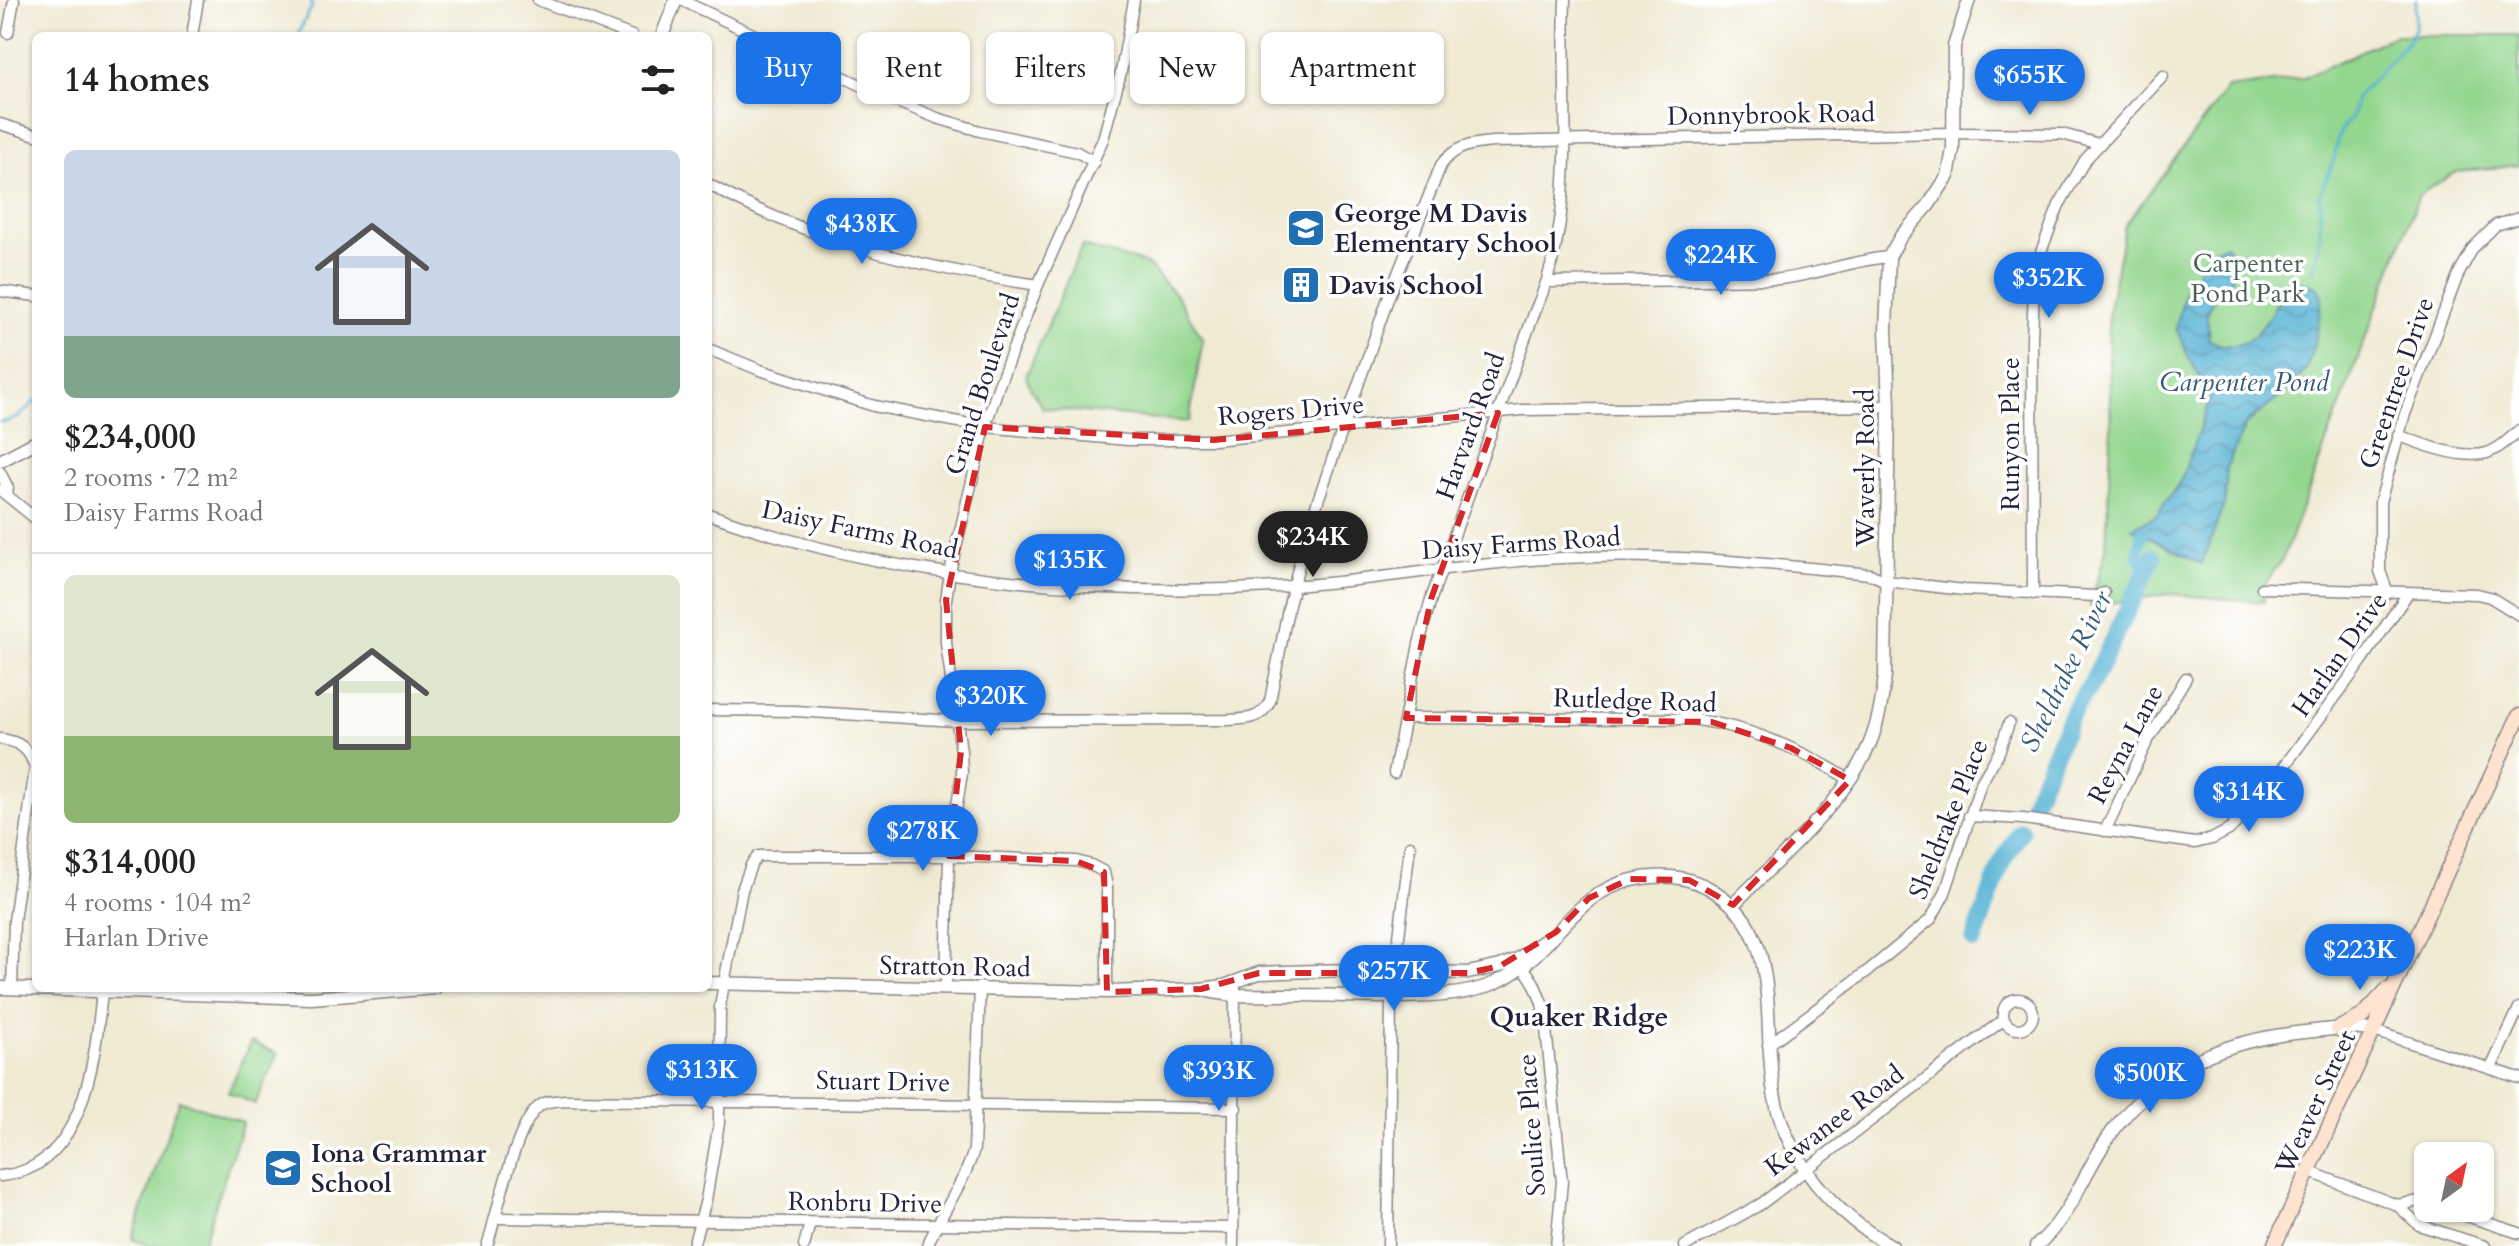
<!DOCTYPE html>
<html lang="en">
<head>
<meta charset="utf-8">
<style>
	:root { --surface:#fff; --page:#f6f6f6; --text:#222; --muted:#767676; --line:#e0e0e0; --accent:#1a73e8 }
	body { margin:0; font-family:Cardo,serif; background:var(--page); color:var(--text); height:100vh; display:flex; flex-direction:column; font-size:30px; white-space:nowrap }
	* { box-sizing:border-box; margin:0 }
	p { font-size:26px; color:var(--muted) }
	.icon { flex:none; width:44px; height:44px; fill:none; stroke:currentColor; stroke-width:2; stroke-linecap:round; stroke-linejoin:round }
	.map { position:relative; flex:1; overflow:hidden }
	.panel { position:absolute; left:32px; top:32px; width:680px; height:960px; display:flex; flex-direction:column; background:var(--surface); border-radius:12px; box-shadow:0 2px 6px #0004 }
	.panel>* { flex:none }
	.banner { position:absolute; left:736px; top:32px; width:760px; height:72px; display:flex; gap:16px }
	.needle { width:52px; rotate:33deg }
	.fabs { position:absolute; left:2414px; top:1142px; display:grid; gap:16px }
	.fabs a { display:grid; place-items:center; width:80px; height:80px; border-radius:12px; background:var(--surface); box-shadow:0 2px 6px #0004; font-size:40px }
	.price { position:absolute; translate:-50% -68px; padding:0 18px; border-radius:28px; background:var(--accent); color:#fff; font-size:26px; line-height:52px; filter:drop-shadow(0 2px 4px #0008) }
	.price::after { content:''; position:absolute; left:50%; top:48px; width:24px; height:18px; margin-left:-12px; background:inherit; clip-path:polygon(0 0,100% 0,50% 100%) }
	.price.current { background:#222; color:#fff }
	ul { padding:0; list-style:none }
	li { display:grid; align-content:center; gap:16px; height:424px; padding:0 32px }
	li+li { border-top:2px solid var(--line) }
	li span { display:grid; place-items:center; height:248px; border-radius:12px; color:#555 }
	li>.icon { margin-inline-start:auto }
	span .icon { width:144px; height:144px; fill:#fffc; stroke-width:1 }
	li b { font-size:34px }
	h2 { display:flex; justify-content:space-between; align-items:center; height:96px; padding:0 32px; font-size:34px }
	.pill { padding:0 28px; border-radius:12px; background:var(--surface); box-shadow:0 2px 6px #0004; font-size:28px; line-height:72px }
	.pill.current { background:var(--accent); color:#fff }
	.map>svg:first-child { display:block }
	.park { fill:#93d68e; stroke:#5a7c64; stroke-width:2 }
	.water { fill:url(#water-waves); stroke:#3c6a88; stroke-width:2 }
	.lines { fill:none; stroke-linecap:round; stroke-linejoin:round }
	.stream { stroke:#56b3d5; stroke-width:3 }
	.canal { stroke:#56b3d5; stroke-width:11 }
	.river { stroke:#56b3d5; stroke-width:18 }
	.minor-casing { stroke:#898687; stroke-width:13 }
	.tertiary-casing { stroke:#898687; stroke-width:15 }
	.secondary-casing { stroke:#898687; stroke-width:17 }
	.minor { stroke:#fff; stroke-width:10 }
	.tertiary { stroke:#fff; stroke-width:12 }
	.secondary { stroke:#fee3d1; stroke-width:14 }
	.marked { fill:none; stroke:#d62828; stroke-width:6; stroke-dasharray:16 10; stroke-linejoin:round }
	.labels { text-anchor:middle; stroke-width:7; stroke-linejoin:round; paint-order:stroke }
	.street-label { font-size:26px; fill:#22223b; stroke:#fff }
	.poi-label { font-size:26px; font-weight:bold; fill:#22223b; stroke:#fff; text-anchor:start }
	.park-label { font-size:26px; fill:#4a6158; stroke:#fff }
	.water-label { font-size:28px; font-style:italic; fill:#375c79; stroke:#fff }
	.neighbourhood-label { font-size:28px; font-weight:bold; fill:#22223b; stroke:#fff }
</style>
</head>
<body>
<div class="map">
<svg width="2519" height="1246" viewBox="0 0 2519 1246">
	<defs>
		<pattern id="water-waves" width="16" height="10" patternUnits="userSpaceOnUse" patternTransform="scale(2)"><rect width="16" height="10" fill="#56b3d5"/><path d="M0 5q4-4 8 0t8 0" fill="none" stroke="#4791ae"/></pattern>
	</defs>
	<rect width="100%" height="100%" fill="#fff"/>
	<filter id="ink" filterUnits="userSpaceOnUse"><feTurbulence type="fractalNoise" baseFrequency=".0125" numOctaves="2"/><feDisplacementMap in="SourceGraphic" scale="16" xChannelSelector="R" yChannelSelector="G"/><feConvolveMatrix kernelMatrix="1 2 1 2 8 2 1 2 1" color-interpolation-filters="sRGB"/></filter>
	<filter id="wash" filterUnits="userSpaceOnUse"><feTurbulence type="fractalNoise" baseFrequency=".006" numOctaves="4" result="noise"/><feDisplacementMap in="SourceGraphic" scale="32" xChannelSelector="R" yChannelSelector="G"/><feGaussianBlur stdDeviation="1.8" result="paint"/><feColorMatrix in="noise" values="0 0 0 0 0 0 0 0 0 0 0 0 0 0 0 0 0 1.4 0 .05"/><feComposite in="paint" operator="in"/></filter>
	<g filter="url(#wash)">
		<rect width="100%" height="100%" fill="#f0ead3"/>
		<g class="park">
			<polygon points="2396,35 2519,35 2519,165 2456,172 2419,195 2283,558 2262,588 2264,602 2169,594 2090,606 2106,549 2111,437 2108,314 2125,225 2228,88 2303,78"/>
			<polygon points="1082,246 1147,264 1176,295 1203,339 1189,422 1043,408 1031,390 1026,376"/>
			<polygon points="251,1042 278,1054 255,1104 228,1092"/>
			<polygon points="179,1100 243,1122 202,1246 151,1246 132,1239"/>
		</g>
		<path class="water" d="M2226,245L2237,257L2232,279L2214,297L2207,315L2209,340C2253,362 2269,316 2287,284L2300,281L2317,286L2322,297L2316,338L2306,370L2284,394L2246,424L2227,466L2225,502L2202,564L2132,528L2156,516L2181,480L2211,396L2189,358L2176,328L2185,292L2209,252Z"/>
		<g class="lines">
			<g class="stream">
				<polyline points="297,36 312,6 310,0"/>
				<polyline points="2313,270 2320,241 2320,194 2335,156 2338,137 2343,127 2352,118 2356,98 2409,40 2415,29 2416,0"/>
				<path d="M0,422C17,422 25,411 36,400"/>
			</g>
			<polyline class="canal" points="2143,533 2137,556 2147,565"/>
			<g class="river">
				<polyline points="2033,802 2074,709 2092,683 2153,557"/>
				<polyline points="1974,940 2002,862 2021,831"/>
			</g>
		</g>
	</g>
	<g filter="url(#ink)">
		<g class="lines">
			<g class="minor-casing">
				<g id="minor">
					<polyline points="538,0 632,36"/>
					<polyline points="681,0 890,99 937,118 980,131 1077,152 1094,162"/>
					<polyline points="8,33 14,0"/>
					<polyline points="192,36 198,0"/>
					<polyline points="0,124 36,135"/>
					<path d="M708,184C810,242 923,268 1038,285"/>
					<path d="M1548,282L1780,279C1817,275 1852,260 1889,257"/>
					<polyline points="0,291 36,296"/>
					<polyline points="708,349 760,370 874,406 985,427 1127,440 1214,440 1522,410 1889,406"/>
					<path d="M2398,435C2420,444 2464,460 2487,453C2499,449 2510,439 2519,430"/>
					<polyline points="0,472 8,488 7,493"/>
					<polyline points="0,490 36,519"/>
					<path d="M708,514C894,580 1096,598 1292,586C1383,580 1472,562 1563,558C1666,552 1768,564 1870,574L1886,581L1964,590L2097,596L2104,593"/>
					<polyline points="2262,588 2477,594 2490,597 2519,615"/>
					<polyline points="2388,593 2380,571 2380,502 2405,414 2458,275 2473,248 2496,225 2519,218"/>
					<polyline points="2033,594 2032,338 2034,288 2039,257 2059,205 2085,160 2163,76"/>
					<path d="M708,710L795,711L956,721L1228,720C1246,719 1261,720 1270,701L1288,609L1307,532L1389,296L1441,165C1455,146 1470,144 1493,142L1952,133L2062,134L2099,144"/>
					<path d="M1406,718L1690,719C1748,726 1801,749 1850,780"/>
					<path d="M0,739C19,741 30,749 35,768L14,921L12,989"/>
					<path d="M1394,773L1419,644L1431,599L1535,311C1579,215 1561,104 1565,0"/>
					<polyline points="1969,816 2023,819 2195,843 2212,839 2229,830 2260,799 2362,661 2408,593"/>
					<polyline points="2105,831 2146,744 2186,678"/>
					<polyline points="1519,960 1534,983 1542,1003 1546,1029 1562,1182 1556,1246"/>
					<polyline points="946,986 949,856 962,773 961,751 946,643 946,600 950,572 985,427 999,385 1038,285 1103,139 1121,72 1134,0"/>
					<circle cx="2018" cy="1014" r="15"/>
					<polyline points="2374,1031 2519,1078"/>
					<polyline points="1768,1045 1869,970 1931,919 1945,893 1981,783 1999,752 2009,723"/>
					<polyline points="2491,1068 2519,1008"/>
					<polyline points="2310,1172 2397,1205 2419,1225 2485,1246"/>
					<path d="M0,1176C85,1169 95,1058 102,992"/>
					<polyline points="2397,1205 2420,1201 2428,1203"/>
					<polyline points="2442,1208 2519,1233"/>
					<polyline points="496,1218 1233,1228"/>
					<path d="M487,1246C497,1215 516,1120 541,1105C548,1100 557,1101 565,1100L1236,1108"/>
					<polyline points="693,1246 706,1200 719,1123 720,1007 724,983 742,890 751,865 758,856 949,856 1076,861 1091,865 1104,872 1107,886 1107,992"/>
					<polyline points="804,1246 810,1223"/>
					<path d="M927,1246C940,1215 966,1180 974,1149L980,987"/>
					<polyline points="1233,1246 1235,988"/>
					<polyline points="1388,1246 1391,1003 1410,846"/>
					<polyline points="1685,1246 1761,1204 2003,1020"/>
				</g>
			</g>
			<g class="tertiary-casing">
				<g id="tertiary">
					<polyline points="662,36 676,0"/>
					<polyline points="0,461 36,442"/>
					<path d="M1733,905C1779,857 1851,799 1873,735C1880,715 1883,696 1885,675L1889,406L1886,329L1889,257L1901,236L1928,206L1948,176L1953,150L1954,46L1969,0"/>
					<polyline points="708,983 1107,992 1201,989 1224,986 1259,973 1285,972 1348,970 1468,973 1500,966 1518,959 1544,941"/>
					<polyline points="0,988 312,998 435,988"/>
					<path d="M1201,989C1233,999 1271,994 1303,995C1354,995 1438,1003 1485,987C1559,961 1566,883 1652,877C1670,875 1688,878 1705,886C1786,927 1761,1020 1774,1093C1785,1159 1835,1216 1892,1246"/>
					<path d="M2036,1246C2071,1217 2084,1171 2110,1135C2160,1064 2230,1038 2314,1031C2334,1029 2354,1026 2374,1031"/>
				</g>
			</g>
			<g class="secondary-casing">
				<g id="secondary">
					<polyline points="2338,1029 2363,1016 2387,990"/>
					<polyline points="2274,1246 2519,716"/>
				</g>
			</g>
			<use href="#minor" class="minor"/>
			<use href="#tertiary" class="tertiary"/>
			<use href="#secondary" class="secondary"/>
		</g>
	</g>
	<path class="marked" d="M1498,413L1431,599L1406,718L1712,722L1791,748L1850,780L1733,905L1689,880L1630,879L1589,898L1556,932L1500,966L1468,973H1259L1201,989L1107,992L1104,872L1076,861L949,856L961,751L946,600L985,427L1214,440Z"/>
	<defs>
		<g id="school-square" transform="scale(2)"><rect x="-9" y="-9" width="18" height="18" rx="4" fill="#1f6fb2" stroke="#fff"/><path d="M0-5L7-2L0 1L-7-2ZM-4 1L0 2.5L4 1V4Q0 6-4 4Z" fill="#fff"/></g>
		<g id="building-square" transform="scale(2)"><rect x="-9" y="-9" width="18" height="18" rx="4" fill="#1f6fb2" stroke="#fff"/><path d="M-4-6H4V6H1V3H-1V6H-4ZM-2.5-4.3h1.7v1.8h-1.7ZM.8-4.3h1.7v1.8H.8ZM-2.5-1h1.7V.8h-1.7ZM.8-1h1.7V.8H.8Z" fill="#fff"/></g>
	</defs>
	<g fill-rule="evenodd">
		<use href="#school-square" x="1306" y="228"/>
		<use href="#building-square" x="1301" y="285"/>
		<use href="#school-square" x="283" y="1168"/>
	</g>
	<g class="labels">
		<g class="street-label">
			<text transform="translate(1771 114) rotate(-1)" y="9">Donnybrook Road</text>
			<text transform="translate(2396 383) rotate(-71)" y="9">Greentree Drive</text>
			<text transform="translate(982 384) rotate(-72)" y="9">Grand Boulevard</text>
			<text transform="translate(1291 410) rotate(-5)" y="9">Rogers Drive</text>
			<text transform="translate(1470 426) rotate(-70)" y="9">Harvard Road</text>
			<text transform="translate(2010 434) rotate(-90)" y="9">Runyon Place</text>
			<text transform="translate(1865 468) rotate(-90)" y="9">Waverly Road</text>
			<text transform="translate(860 529) rotate(12)" y="9">Daisy Farms Road</text>
			<text transform="translate(1521 543) rotate(-4)" y="9">Daisy Farms Road</text>
			<text transform="translate(2339 654) rotate(-55)" y="9">Harlan Drive</text>
			<text transform="translate(1635 700) rotate(2)" y="9">Rutledge Road</text>
			<text transform="translate(2125 744) rotate(-62)" y="9">Reyna Lane</text>
			<text transform="translate(1948 819) rotate(-68)" y="9">Sheldrake Place</text>
			<text transform="translate(955 966) rotate(1)" y="9">Stratton Road</text>
			<text transform="translate(883 1081) rotate(1)" y="9">Stuart Drive</text>
			<text transform="translate(2315 1102) rotate(-65)" y="9">Weaver Street</text>
			<text transform="translate(1834 1120) rotate(-37)" y="9">Kewanee Road</text>
			<text transform="translate(1531 1125) rotate(-94)" y="9">Soulice Place</text>
			<text transform="translate(865 1202) rotate(1)" y="9">Ronbru Drive</text>
		</g>
		<g class="poi-label">
			<text x="1334" y="222">George M Davis<tspan x="1334" dy="30">Elementary School</tspan></text>
			<text x="1329" y="294">Davis School</text>
			<text x="311" y="1162">Iona Grammar<tspan x="311" dy="30">School</tspan></text>
		</g>
		<g class="park-label">
			<text x="2248" y="272">Carpenter<tspan x="2248" dy="30">Pond Park</tspan></text>
		</g>
		<g class="water-label">
			<text x="2244" y="391">Carpenter Pond</text>
			<text transform="translate(2065 671) rotate(-64)" y="10">Sheldrake River</text>
		</g>
		<g class="neighbourhood-label">
			<text x="1579" y="1026">Quaker Ridge</text>
		</g>
	</g>
</svg>
<div class="fabs">
<a><svg class="needle" viewBox="-14 -14 28 28"><path d="M0-13l5 13h-10z" fill="#e53935"/><path d="M0 13l5-13h-10z" fill="#767676"/></svg></a>
</div>
<b class="price" style="left:2030px;top:117px">$655K</b>
<b class="price" style="left:862px;top:266px">$438K</b>
<b class="price" style="left:1721px;top:297px">$224K</b>
<b class="price" style="left:2049px;top:320px">$352K</b>
<b class="price current" style="left:1313px;top:579px">$234K</b>
<b class="price" style="left:1070px;top:602px">$135K</b>
<b class="price" style="left:991px;top:738px">$320K</b>
<b class="price" style="left:2249px;top:834px">$314K</b>
<b class="price" style="left:923px;top:873px">$278K</b>
<b class="price" style="left:2360px;top:992px">$223K</b>
<b class="price" style="left:1394px;top:1013px">$257K</b>
<b class="price" style="left:702px;top:1112px">$313K</b>
<b class="price" style="left:1219px;top:1113px">$393K</b>
<b class="price" style="left:2150px;top:1115px">$500K</b>
<div class="banner">
<a class="pill current">Buy</a>
<a class="pill">Rent</a>
<a class="pill">Filters</a>
<a class="pill">New</a>
<a class="pill">Apartment</a>
</div>
<section class="panel">
<h2>14 homes<svg class="icon" aria-label="filters" viewBox="0 0 24 24"><path d="M4 7h16M4 17h16"/><circle cx="9" cy="7" r="2"/><circle cx="15" cy="17" r="2"/></svg></h2>
<ul>
<li><span style="background:linear-gradient(#c9d6e8 75%,#7fa58c 0)"><svg class="icon" aria-label="home" viewBox="0 0 24 24"><path d="M3 11l9-7 9 7M6 9v11h12V9"/></svg></span><div><b>$234,000</b><p>2 rooms · 72 m²</p><p>Daisy Farms Road</p></div></li>
<li><span style="background:linear-gradient(#dfe7d0 65%,#8fb573 0)"><svg class="icon" aria-label="home" viewBox="0 0 24 24"><path d="M3 11l9-7 9 7M6 9v11h12V9"/></svg></span><div><b>$314,000</b><p>4 rooms · 104 m²</p><p>Harlan Drive</p></div></li>
</ul>
</section>
</div>
</body>
</html>
